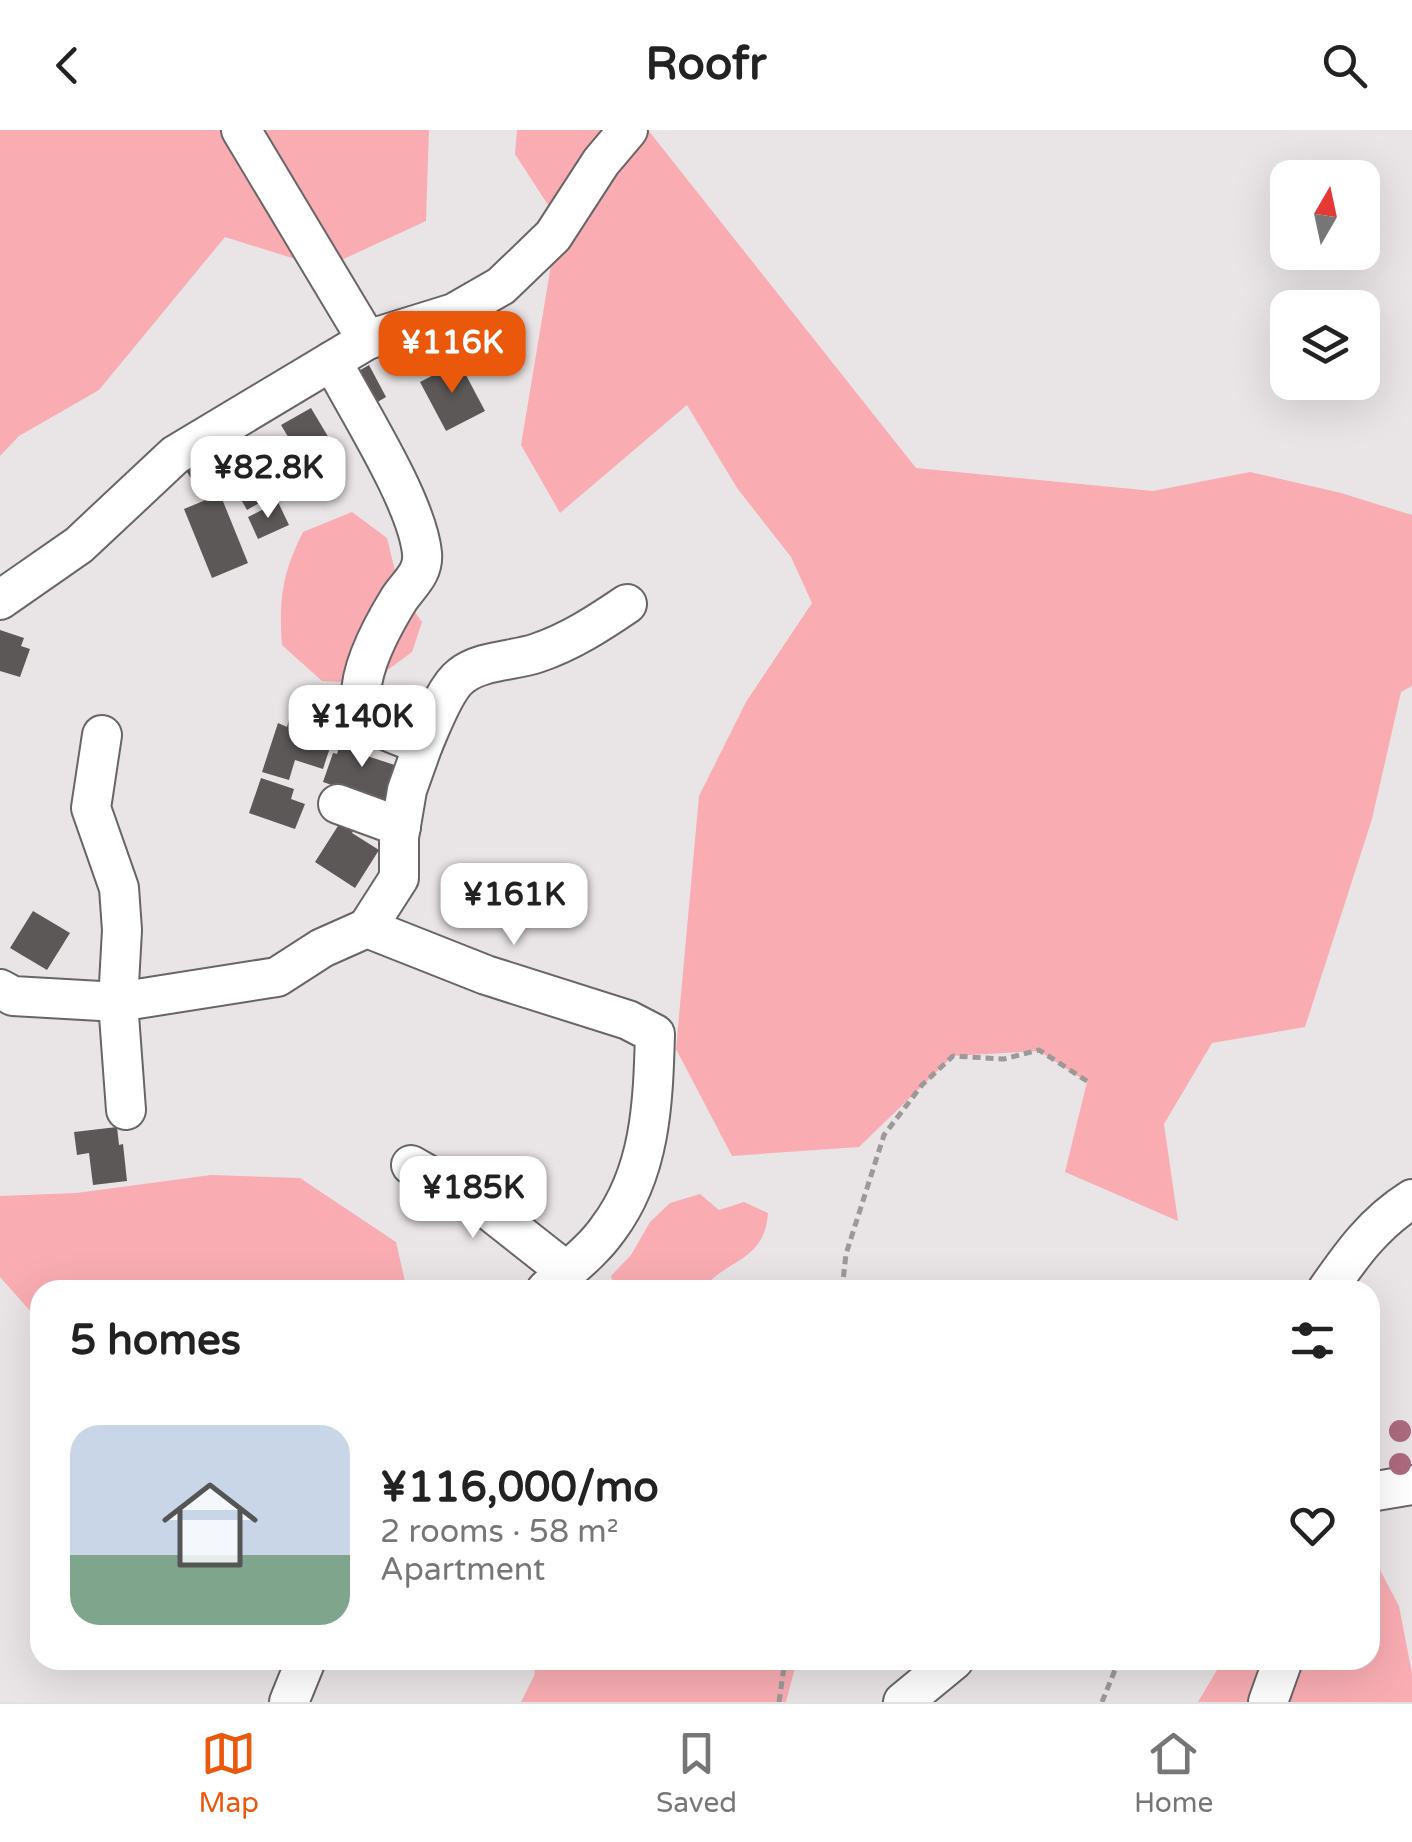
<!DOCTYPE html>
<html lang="en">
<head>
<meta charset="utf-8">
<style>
	:root { --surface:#fff; --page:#f2f2f2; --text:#222; --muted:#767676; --line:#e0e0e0; --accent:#ea580c }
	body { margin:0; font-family:"Varela Round",sans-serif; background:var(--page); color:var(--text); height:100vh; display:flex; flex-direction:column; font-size:38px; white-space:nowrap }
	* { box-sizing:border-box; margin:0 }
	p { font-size:32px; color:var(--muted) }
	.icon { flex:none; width:55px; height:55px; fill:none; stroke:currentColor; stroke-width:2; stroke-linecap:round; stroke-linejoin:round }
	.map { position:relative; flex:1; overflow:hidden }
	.panel { position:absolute; left:30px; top:1150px; width:1350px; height:390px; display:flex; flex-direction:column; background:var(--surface); border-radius:30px; box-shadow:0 10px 40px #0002 }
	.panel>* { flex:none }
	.needle { width:65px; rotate:9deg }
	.buttons { position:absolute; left:1270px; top:30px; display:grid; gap:20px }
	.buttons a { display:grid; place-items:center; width:110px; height:110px; border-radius:20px; background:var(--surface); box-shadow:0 10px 40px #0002; font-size:50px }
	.price { position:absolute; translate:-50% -85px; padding:0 22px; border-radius:20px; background:#fff; color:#222; font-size:32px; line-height:65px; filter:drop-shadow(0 2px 5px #0008) }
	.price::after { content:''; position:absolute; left:50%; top:60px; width:30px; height:22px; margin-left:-15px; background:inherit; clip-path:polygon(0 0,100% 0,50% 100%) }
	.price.active { background:var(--accent); color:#fff }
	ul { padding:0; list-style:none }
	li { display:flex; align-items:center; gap:30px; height:250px; padding:0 40px }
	li span { display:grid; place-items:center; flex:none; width:280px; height:200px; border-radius:30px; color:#555 }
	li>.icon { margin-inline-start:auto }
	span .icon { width:120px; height:120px; fill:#fffc; stroke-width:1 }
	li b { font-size:42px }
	h2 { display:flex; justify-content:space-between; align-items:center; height:120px; padding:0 40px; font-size:42px }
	header { display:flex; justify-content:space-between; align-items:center; height:130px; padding:0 40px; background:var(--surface); font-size:45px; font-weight:700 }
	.dock { display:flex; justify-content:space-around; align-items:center; height:140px; border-top:2px solid var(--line); background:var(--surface); font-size:28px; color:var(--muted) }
	.dock a { display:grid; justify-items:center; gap:5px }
	.dock .active { color:var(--accent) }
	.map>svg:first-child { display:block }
	.green { fill:#f9adb3 }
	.building { fill:#5c5858 }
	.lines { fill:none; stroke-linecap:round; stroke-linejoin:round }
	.minor-casing { stroke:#696566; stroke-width:42 }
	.path { stroke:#9c9999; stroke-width:5; stroke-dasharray:8 5; stroke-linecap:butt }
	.minor { stroke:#fff; stroke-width:38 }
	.tree { fill:#ac6a7e }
</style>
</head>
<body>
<header><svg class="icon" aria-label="back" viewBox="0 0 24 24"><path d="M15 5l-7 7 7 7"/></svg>Roofr<svg class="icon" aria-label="search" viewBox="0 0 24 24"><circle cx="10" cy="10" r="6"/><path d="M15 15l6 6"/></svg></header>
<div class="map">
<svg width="1412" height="1572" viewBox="0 0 1412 1572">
	<rect width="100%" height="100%" fill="#e9e4e5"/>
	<g class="green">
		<polygon points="0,0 429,0 426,91 324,138 225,107 99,260 19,306 0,326"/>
		<polygon points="517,0 607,0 550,78 515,24"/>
		<polygon points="648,0 916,338 1153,361 1250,342 1341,363 1412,385 1412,556 1401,562 1372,689 1305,897 1212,913 1164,994 1178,1091 1065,1042 1087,952 1039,921 953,926 859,1017 732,1026 676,919 699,666 746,572 812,473 791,427 737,358 687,275 560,383 521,315 551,135"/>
		<path d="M352,382L387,408L400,461L422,492L412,522L370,553L322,551L282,515C279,468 282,444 303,402Z"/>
		<polygon points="211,1045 300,1048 396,1112 407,1160 40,1160 40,1192 0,1147 0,1066 76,1063"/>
		<path d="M700,1064L719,1080L744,1072L768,1083C765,1132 725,1129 702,1160H615L611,1146L631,1125L650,1092L670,1073Z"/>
		<polygon points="1370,1421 1399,1476 1412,1544 1412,1572 1198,1572 1223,1530 1370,1530"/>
		<polygon points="537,1530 797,1530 786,1572 521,1572 534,1546"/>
	</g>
	<g class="building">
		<polygon points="459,232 485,281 446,301 420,252"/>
		<polygon points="369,235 386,267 369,277 352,245"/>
		<polygon points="311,278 339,325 309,342 281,295"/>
		<polygon points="264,311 289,356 247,380 239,366 235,368 224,349 199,363 186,340 226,318 233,329"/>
		<polygon points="220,364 248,433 212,448 184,379"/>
		<polygon points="278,372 289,395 258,409 248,387"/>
		<polygon points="0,500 24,508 21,516 30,519 20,547 0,541"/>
		<polygon points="292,580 324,590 323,598 335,602 323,639 295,630 289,650 262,642 278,593 287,597"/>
		<polygon points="344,601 372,609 367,626 401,637 390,675 323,652 333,623 337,624"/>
		<polygon points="261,648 294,659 291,669 305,674 295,699 249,683"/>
		<polygon points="343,688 356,696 352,703 379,720 355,758 315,732"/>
		<polygon points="33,781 70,803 47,840 10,818"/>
		<polygon points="117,997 119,1015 123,1014 127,1051 93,1055 89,1023 77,1025 74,1002"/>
	</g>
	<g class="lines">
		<g class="minor-casing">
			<g id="minor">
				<polyline points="241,0 367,210"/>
				<path d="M332,231C357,279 417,372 422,423C424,443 410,453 399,469C383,495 340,569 374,594C388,603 408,609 423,615C431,597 445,558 461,546C481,530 514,531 537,523C570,512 599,493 627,474"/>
				<polyline points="0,470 79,415 175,325 367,210 454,183 501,156 553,106 601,32 628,0"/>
				<polyline points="102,605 91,678 119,758 122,800 118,872 126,980"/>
				<polyline points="338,674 401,697"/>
				<polyline points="367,798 399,748 399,707 407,660 423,615"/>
				<path d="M0,859L13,866L118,872L277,847L322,818L367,798L486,845L628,890L655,904C653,973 651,1042 608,1099C592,1122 566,1141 546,1160"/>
				<polyline points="411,1035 485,1077 566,1141"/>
				<path d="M1327,1160C1352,1124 1374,1093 1412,1069"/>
				<polyline points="1370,1362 1412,1355"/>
				<polyline points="289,1572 306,1530"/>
				<polyline points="903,1572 954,1530"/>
				<polyline points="1268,1572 1283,1530"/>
			</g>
		</g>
		<g class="path">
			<polyline points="842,1160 846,1124 884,1005 922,955 953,926 1004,929 1039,920 1087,951"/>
			<polyline points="779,1572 785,1530"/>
			<polyline points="1102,1572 1119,1530"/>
		</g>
		<use href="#minor" class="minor"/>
	</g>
	<g class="tree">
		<circle cx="1400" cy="1301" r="11"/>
		<circle cx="1400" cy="1334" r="11"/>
	</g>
</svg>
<div class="buttons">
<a><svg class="needle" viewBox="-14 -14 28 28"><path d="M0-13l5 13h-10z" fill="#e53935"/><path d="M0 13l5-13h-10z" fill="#767676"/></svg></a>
<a><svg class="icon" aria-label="layers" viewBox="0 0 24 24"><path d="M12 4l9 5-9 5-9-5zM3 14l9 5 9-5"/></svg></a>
</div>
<b class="price active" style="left:452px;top:266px">¥116K</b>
<b class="price" style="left:268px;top:391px">¥82.8K</b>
<b class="price" style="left:362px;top:640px">¥140K</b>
<b class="price" style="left:514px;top:818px">¥161K</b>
<b class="price" style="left:473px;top:1111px">¥185K</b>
<section class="panel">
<h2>5 homes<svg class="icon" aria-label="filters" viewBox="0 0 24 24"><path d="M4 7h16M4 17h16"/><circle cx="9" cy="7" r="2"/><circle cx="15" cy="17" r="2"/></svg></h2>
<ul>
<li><span style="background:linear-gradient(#c9d6e8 65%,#7fa58c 0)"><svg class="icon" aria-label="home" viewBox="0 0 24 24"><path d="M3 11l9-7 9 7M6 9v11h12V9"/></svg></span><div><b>¥116,000/mo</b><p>2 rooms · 58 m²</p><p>Apartment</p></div><svg class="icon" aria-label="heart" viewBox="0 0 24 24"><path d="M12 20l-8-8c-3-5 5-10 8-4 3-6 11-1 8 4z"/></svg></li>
</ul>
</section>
</div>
<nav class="dock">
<a class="active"><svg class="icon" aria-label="map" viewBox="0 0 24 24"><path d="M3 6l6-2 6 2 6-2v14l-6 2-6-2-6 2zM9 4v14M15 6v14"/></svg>Map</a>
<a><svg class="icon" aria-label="saved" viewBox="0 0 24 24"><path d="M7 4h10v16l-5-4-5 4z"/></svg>Saved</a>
<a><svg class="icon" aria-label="home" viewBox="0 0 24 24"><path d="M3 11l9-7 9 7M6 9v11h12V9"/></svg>Home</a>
</nav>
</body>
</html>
